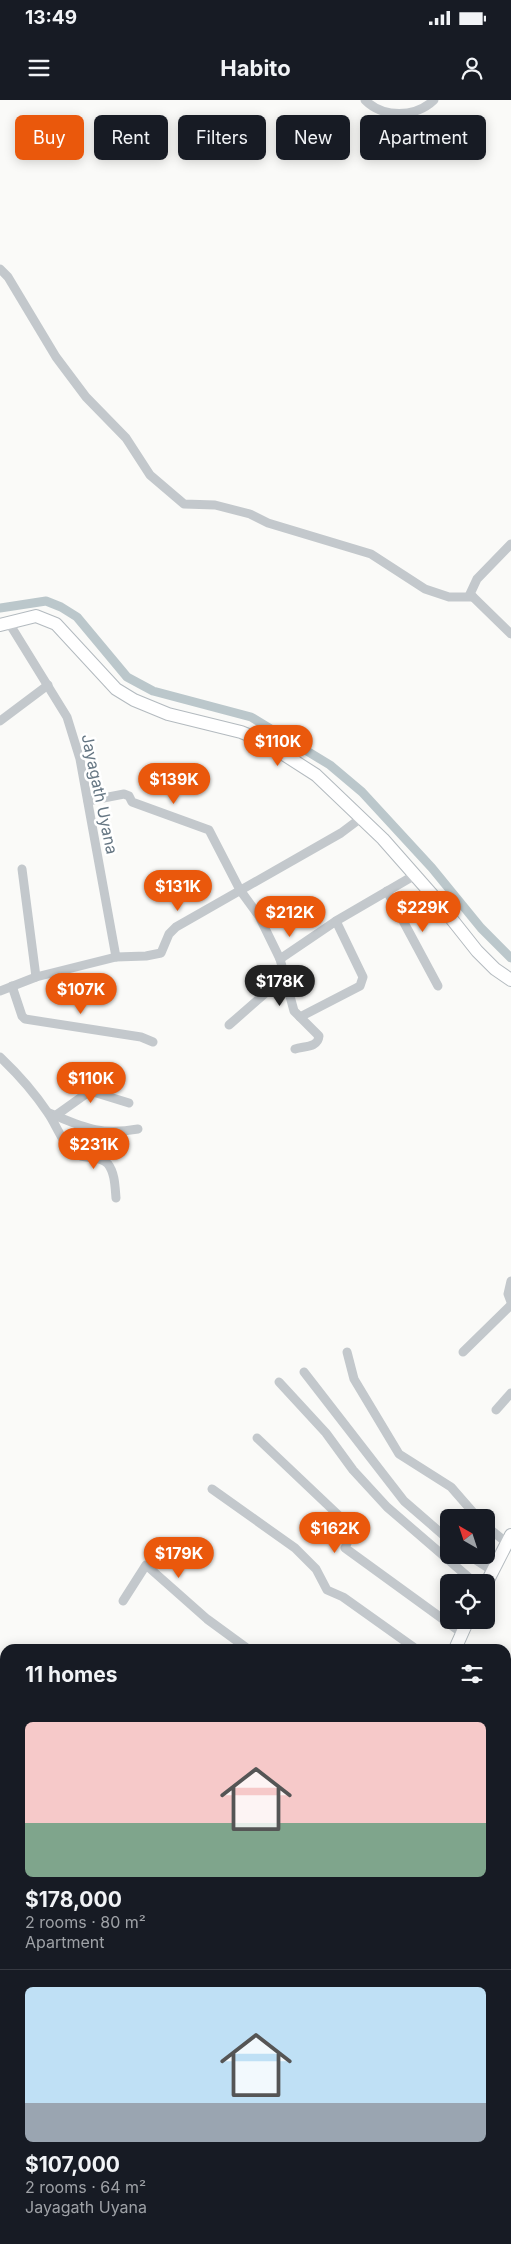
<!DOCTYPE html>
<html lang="en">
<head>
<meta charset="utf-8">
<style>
	:root { --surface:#171b24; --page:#20242c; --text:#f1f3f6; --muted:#9ea1a6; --line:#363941; --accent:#ea580c }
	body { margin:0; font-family:Inter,sans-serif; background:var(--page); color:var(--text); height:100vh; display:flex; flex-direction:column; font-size:19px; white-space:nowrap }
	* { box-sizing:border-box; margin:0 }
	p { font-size:16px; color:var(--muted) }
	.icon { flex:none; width:28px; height:28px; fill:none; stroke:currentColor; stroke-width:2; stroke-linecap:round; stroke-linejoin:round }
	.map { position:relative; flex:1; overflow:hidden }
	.details { position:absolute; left:0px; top:1544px; width:511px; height:601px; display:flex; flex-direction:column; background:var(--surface); border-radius:15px 15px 0 0; box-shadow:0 2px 12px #0003 }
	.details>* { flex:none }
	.banner { position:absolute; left:15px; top:15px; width:481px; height:45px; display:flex; gap:10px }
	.needle { width:32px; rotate:321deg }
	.buttons { position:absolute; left:440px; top:1409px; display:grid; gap:10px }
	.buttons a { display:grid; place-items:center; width:55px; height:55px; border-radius:8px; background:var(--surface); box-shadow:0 2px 12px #0003; font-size:25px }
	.price { position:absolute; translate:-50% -42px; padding:0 11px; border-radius:18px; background:var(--accent); color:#fff; font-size:16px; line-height:32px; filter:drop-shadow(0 1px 2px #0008) }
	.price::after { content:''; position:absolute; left:50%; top:30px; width:15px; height:11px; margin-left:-8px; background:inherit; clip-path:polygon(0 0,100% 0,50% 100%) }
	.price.on { background:#222; color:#fff }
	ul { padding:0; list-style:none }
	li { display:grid; align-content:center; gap:10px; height:265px; padding:0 25px }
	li+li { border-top:1px solid var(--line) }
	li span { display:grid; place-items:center; height:155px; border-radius:8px; color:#555 }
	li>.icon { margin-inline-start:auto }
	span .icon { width:90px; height:90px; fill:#fffc; stroke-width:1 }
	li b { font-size:21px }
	h2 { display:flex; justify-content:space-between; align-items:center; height:60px; padding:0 25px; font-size:21px }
	.tag { padding:0 18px; border-radius:8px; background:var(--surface); box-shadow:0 2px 12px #0003; font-size:18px; line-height:45px }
	.tag.on { background:var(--accent); color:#fff }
	.status { display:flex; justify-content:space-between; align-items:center; height:35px; padding:0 25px; background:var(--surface); direction:ltr }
	.status svg { height:14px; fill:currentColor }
	header { display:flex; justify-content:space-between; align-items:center; height:65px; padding:0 25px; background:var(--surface); font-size:22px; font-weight:700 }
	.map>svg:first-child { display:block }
	.green { fill:#dadfd7 }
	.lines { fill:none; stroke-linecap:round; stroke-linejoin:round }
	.canal { stroke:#bbc7cb; stroke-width:9 }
	.secondary-casing { stroke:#b3babf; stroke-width:14 }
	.street { stroke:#c3c8cc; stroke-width:9 }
	.secondary { stroke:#fff; stroke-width:12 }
	.labels { text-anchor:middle; stroke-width:5; stroke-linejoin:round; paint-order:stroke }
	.street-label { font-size:16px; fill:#657683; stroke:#fff }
</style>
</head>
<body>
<div class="status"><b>13:49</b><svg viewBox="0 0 49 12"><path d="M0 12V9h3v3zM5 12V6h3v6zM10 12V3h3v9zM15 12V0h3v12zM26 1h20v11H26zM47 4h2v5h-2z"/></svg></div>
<header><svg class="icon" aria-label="menu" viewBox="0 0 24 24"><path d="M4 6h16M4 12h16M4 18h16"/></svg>Habito<svg class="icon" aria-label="person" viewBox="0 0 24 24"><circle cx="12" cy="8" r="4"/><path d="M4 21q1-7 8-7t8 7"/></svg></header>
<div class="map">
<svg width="511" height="2144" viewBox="0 0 511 2144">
	<rect width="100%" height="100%" fill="#fafaf8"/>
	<polygon class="green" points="511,1855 511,2144 451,2144 446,2140 506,2140 506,1861"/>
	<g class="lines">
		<polyline class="canal" points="0,508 46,501 61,507 77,517 127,577 153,591 251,617 330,665 362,692 432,768 481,828 511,858"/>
		<g class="secondary-casing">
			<g id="secondary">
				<polyline points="0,525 36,516 56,524 116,589 134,600 168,614 241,632 263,641 316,675 383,739 435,798 477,851 495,869 511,880"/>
				<polyline points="486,1484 511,1435"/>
				<polyline points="455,1549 468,1520"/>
				<polyline points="136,2140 138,2144"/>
			</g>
		</g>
		<g class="street">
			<path d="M365,0C383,18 415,18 434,0"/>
			<polyline points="0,169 8,177 56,257 86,297 126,338 150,375 184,404 215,405 250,414 268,423 371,454 425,489 449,497 473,497"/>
			<polyline points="511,444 477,479 470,494 511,534"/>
			<polyline points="9,523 67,617 80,659 116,857"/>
			<polyline points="0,621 48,585"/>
			<polyline points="88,701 124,694 129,696 132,702 209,730 240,790 259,816 280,859 336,821 415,775"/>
			<polyline points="22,769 36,877"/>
			<polyline points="387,791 438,886"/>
			<path d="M280,859L294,911L319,936C318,948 304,946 295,949"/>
			<polyline points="12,886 22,916 25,919 141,937 153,942"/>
			<polyline points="0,891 36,877 116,857 146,856 161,853 169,834 176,827 341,733 361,718"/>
			<polyline points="300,917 360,886 363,877 336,821"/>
			<polyline points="229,925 285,876"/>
			<path d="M0,957C18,974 34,992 48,1013C56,1024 62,1043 73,1052C83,1061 99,1054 108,1064C115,1073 115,1087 116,1098"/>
			<path d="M49,1013C83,1027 99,1036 138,1029"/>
			<polyline points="55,1016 90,991 129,1003"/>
			<polyline points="511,1181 508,1194 511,1202"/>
			<polyline points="347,1252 354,1279 399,1354 451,1387 478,1418"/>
			<polyline points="463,1252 511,1205"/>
			<polyline points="304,1272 404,1401 449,1440"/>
			<polyline points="279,1282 326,1333 353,1370 387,1407 474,1482"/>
			<polyline points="496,1310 511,1293"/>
			<polyline points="257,1338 353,1429 345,1448 462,1533"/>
			<polyline points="212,1389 295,1448 316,1469 327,1490 343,1497 416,1549"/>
			<polyline points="486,1426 507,1443"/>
			<polyline points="468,1455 493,1471"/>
			<polyline points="123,1501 146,1465 207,1519 248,1549"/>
			<polyline points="0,1568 5,1568"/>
			<polyline points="506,1611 511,1612"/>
			<polyline points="506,1672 511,1674"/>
			<polyline points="506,1703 511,1705"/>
			<polyline points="506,1769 511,1771"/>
			<polyline points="322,2140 325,2144"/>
			<polyline points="254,2144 260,2140"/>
			<polyline points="357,2144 361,2140"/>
		</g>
		<use href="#secondary" class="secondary"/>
	</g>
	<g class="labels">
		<g class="street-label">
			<text transform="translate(100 694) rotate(78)" y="6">Jayagath Uyana</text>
		</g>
	</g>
</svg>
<div class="buttons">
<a><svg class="needle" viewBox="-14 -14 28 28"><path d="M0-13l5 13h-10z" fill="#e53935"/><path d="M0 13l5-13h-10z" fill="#9ea1a6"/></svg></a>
<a><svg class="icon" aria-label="locate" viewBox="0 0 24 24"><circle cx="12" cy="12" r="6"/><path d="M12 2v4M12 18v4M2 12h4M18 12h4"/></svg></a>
</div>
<b class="price" style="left:278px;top:667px">$110K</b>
<b class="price" style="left:174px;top:705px">$139K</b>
<b class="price" style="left:178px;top:812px">$131K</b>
<b class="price" style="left:423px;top:833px">$229K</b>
<b class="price" style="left:290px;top:838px">$212K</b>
<b class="price on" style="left:280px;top:907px">$178K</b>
<b class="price" style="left:81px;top:915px">$107K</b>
<b class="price" style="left:91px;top:1004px">$110K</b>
<b class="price" style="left:94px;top:1070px">$231K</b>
<b class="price" style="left:335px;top:1454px">$162K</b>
<b class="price" style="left:179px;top:1479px">$179K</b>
<div class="banner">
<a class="tag on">Buy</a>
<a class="tag">Rent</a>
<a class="tag">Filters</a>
<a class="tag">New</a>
<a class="tag">Apartment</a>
</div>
<section class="details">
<h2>11 homes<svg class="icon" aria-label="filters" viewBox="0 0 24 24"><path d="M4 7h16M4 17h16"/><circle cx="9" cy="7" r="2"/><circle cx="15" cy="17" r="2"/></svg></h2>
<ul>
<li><span style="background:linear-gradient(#f6c9c9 65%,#7fa58c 0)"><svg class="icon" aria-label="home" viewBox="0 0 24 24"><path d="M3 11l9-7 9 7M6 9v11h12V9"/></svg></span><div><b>$178,000</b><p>2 rooms · 80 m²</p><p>Apartment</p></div></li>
<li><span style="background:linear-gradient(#bfe0f5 75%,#9aa5b1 0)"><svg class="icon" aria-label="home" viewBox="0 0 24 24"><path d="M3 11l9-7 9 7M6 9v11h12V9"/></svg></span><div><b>$107,000</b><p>2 rooms · 64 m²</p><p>Jayagath Uyana</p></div></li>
</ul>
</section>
</div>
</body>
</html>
